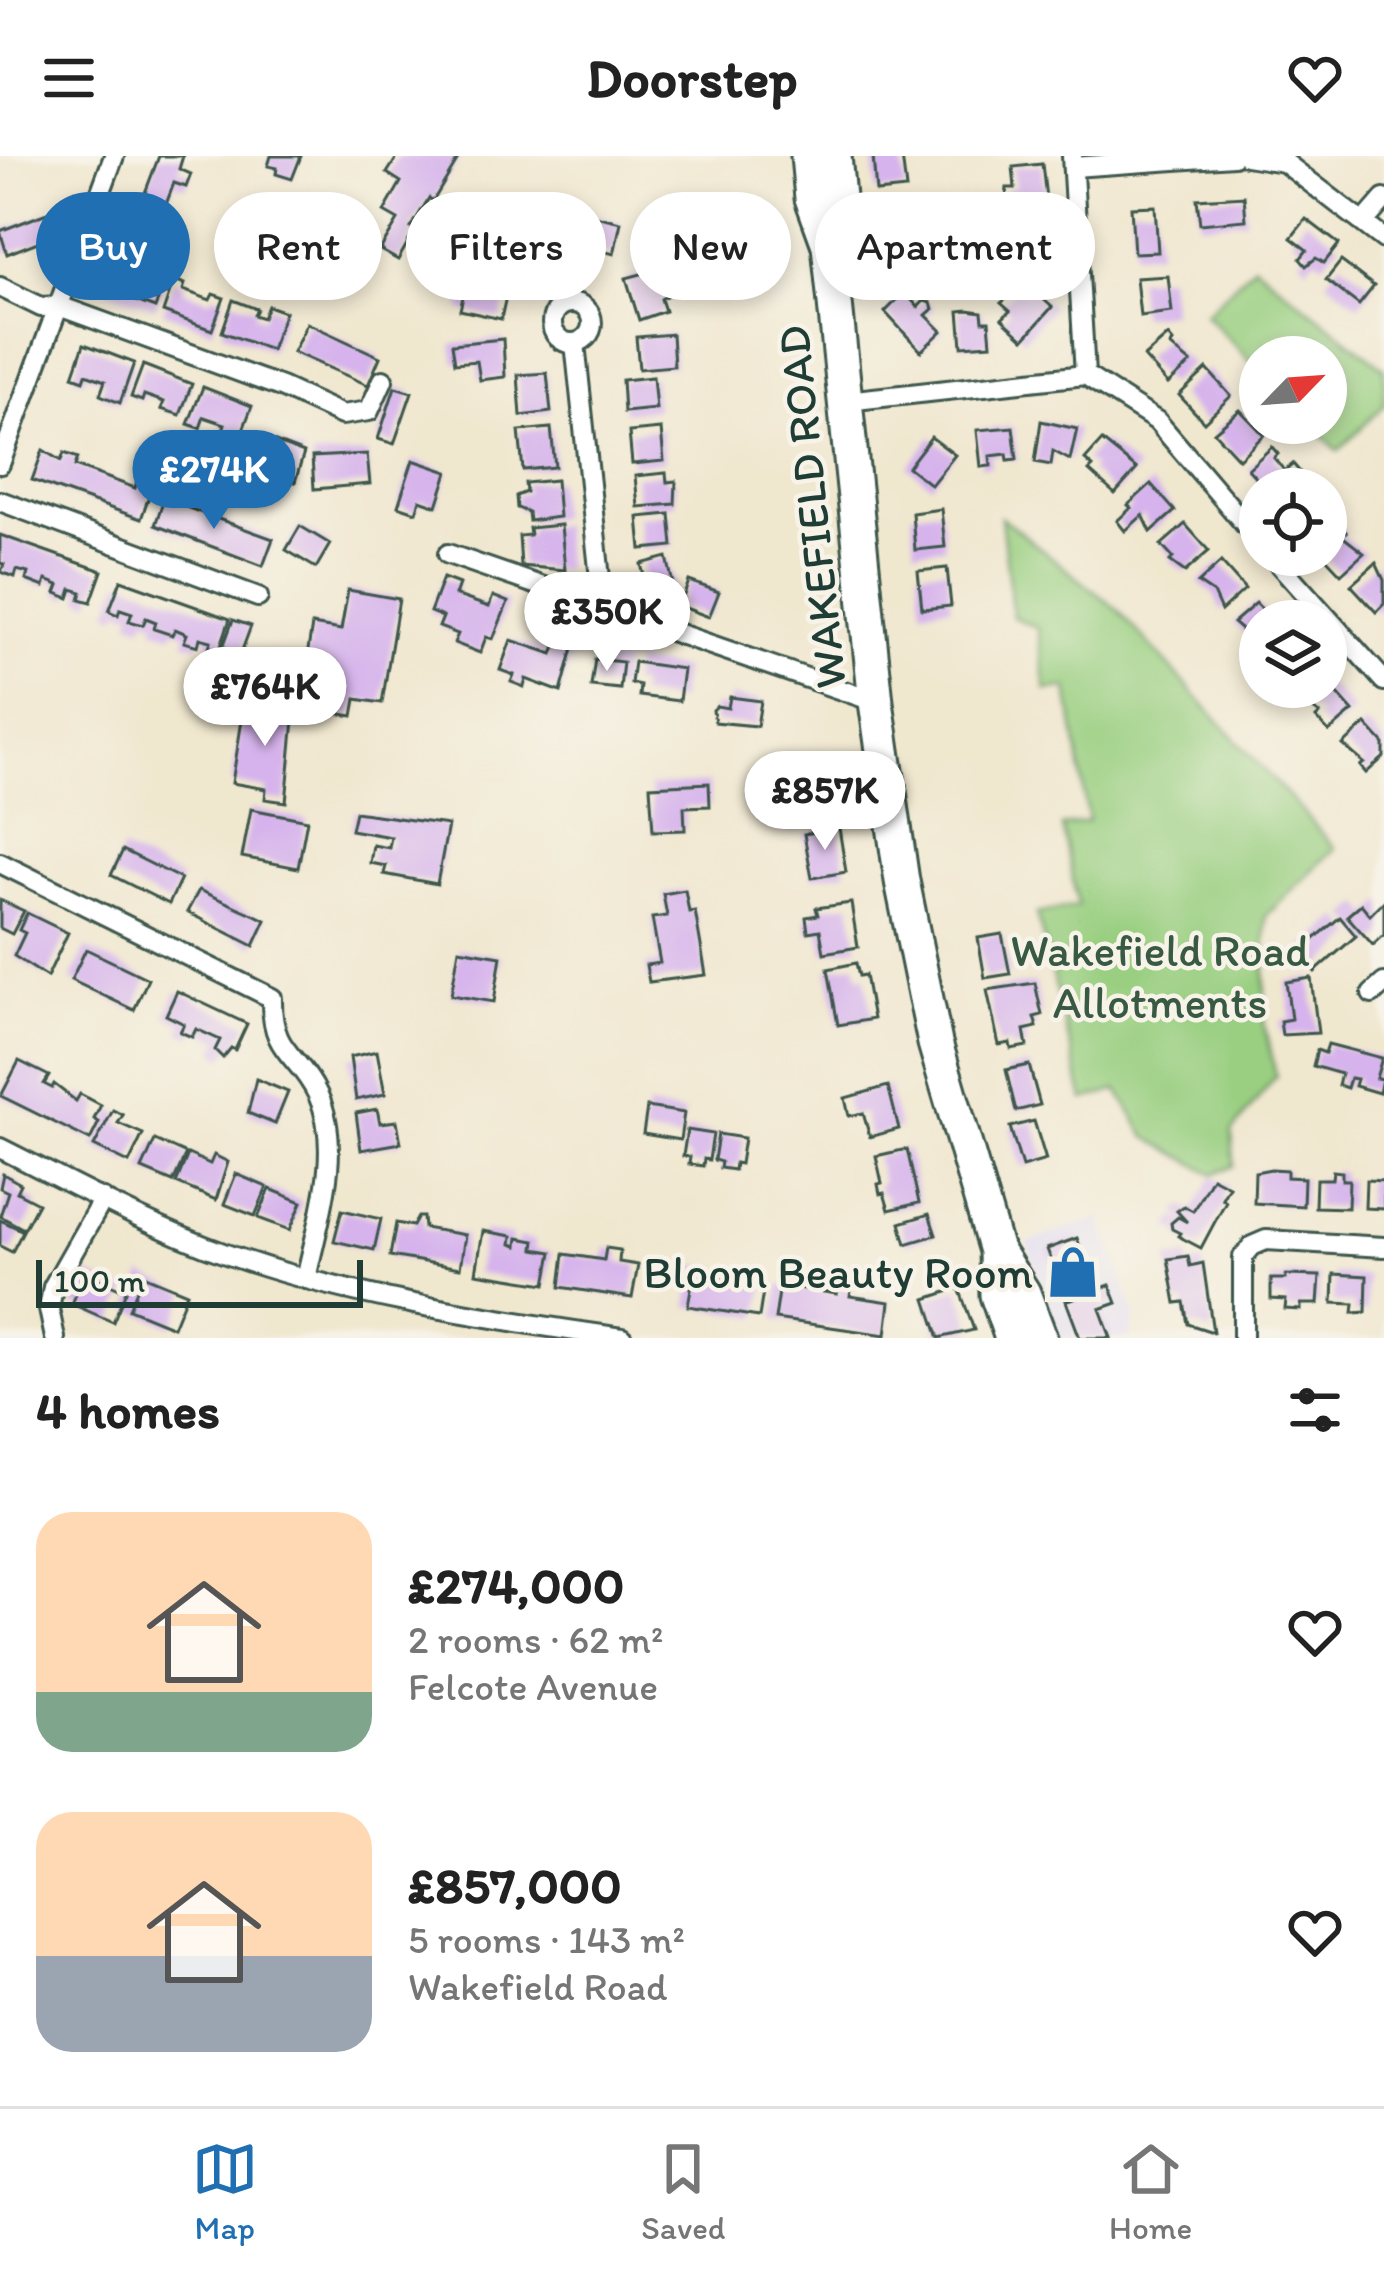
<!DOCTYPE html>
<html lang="en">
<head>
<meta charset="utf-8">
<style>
	:root { --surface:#fff; --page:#f6f6f6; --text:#222; --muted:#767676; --line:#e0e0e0; --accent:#1f6fb2 }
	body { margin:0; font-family:Itim,sans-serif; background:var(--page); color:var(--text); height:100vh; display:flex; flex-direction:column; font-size:45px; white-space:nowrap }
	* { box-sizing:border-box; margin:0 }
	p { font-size:39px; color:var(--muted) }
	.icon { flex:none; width:66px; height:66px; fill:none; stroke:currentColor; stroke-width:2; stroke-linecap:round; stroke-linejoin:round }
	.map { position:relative; height:1182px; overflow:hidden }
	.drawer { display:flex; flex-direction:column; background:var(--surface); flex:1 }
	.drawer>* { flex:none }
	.banner { position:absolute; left:36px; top:36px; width:1314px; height:108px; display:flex; gap:24px }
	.needle { width:78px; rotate:65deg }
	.controls { position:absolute; left:1239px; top:180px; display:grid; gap:24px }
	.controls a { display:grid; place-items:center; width:108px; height:108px; border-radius:50%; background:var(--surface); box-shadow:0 6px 18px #0003; font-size:60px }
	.scale { position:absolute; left:36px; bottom:30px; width:327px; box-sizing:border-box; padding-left:12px; border:6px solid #1f3d34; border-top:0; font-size:33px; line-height:42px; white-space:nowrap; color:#1f3d34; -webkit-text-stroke:9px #f7f3e8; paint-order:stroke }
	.price { position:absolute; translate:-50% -102px; padding:0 27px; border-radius:42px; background:#fff; color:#222; font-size:39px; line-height:78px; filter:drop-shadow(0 3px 6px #0008) }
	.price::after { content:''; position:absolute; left:50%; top:72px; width:36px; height:27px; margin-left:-18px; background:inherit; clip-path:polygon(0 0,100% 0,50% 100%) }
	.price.active { background:var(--accent); color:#fff }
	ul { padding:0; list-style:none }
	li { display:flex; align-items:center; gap:36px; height:300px; padding:0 36px }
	li span { display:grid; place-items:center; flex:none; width:336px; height:240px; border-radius:36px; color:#555 }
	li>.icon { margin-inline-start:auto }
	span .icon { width:144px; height:144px; fill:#fffc; stroke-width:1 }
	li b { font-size:51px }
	h2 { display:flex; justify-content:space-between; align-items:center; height:144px; padding:0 36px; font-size:51px }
	.pill { padding:0 42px; border-radius:54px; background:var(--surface); box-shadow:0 6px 18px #0003; font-size:42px; line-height:108px }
	.pill.active { background:var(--accent); color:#fff }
	header { display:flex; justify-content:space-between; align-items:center; height:156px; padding:0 36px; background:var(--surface); font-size:54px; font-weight:800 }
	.menu { display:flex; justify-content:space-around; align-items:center; height:168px; border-top:3px solid var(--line); background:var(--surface); font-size:33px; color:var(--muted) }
	.menu a { display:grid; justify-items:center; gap:6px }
	.menu .active { color:var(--accent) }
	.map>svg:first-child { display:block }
	.built { fill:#dad6f7 }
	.green { fill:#9acf81; stroke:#5c865a; stroke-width:3 }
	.building { fill:#d6b3ec }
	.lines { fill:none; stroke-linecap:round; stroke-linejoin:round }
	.street-casing { stroke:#3e564b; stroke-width:24 }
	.highway-casing { stroke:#3e564b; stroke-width:39 }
	.street { stroke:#fff; stroke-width:18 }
	.highway { stroke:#fff; stroke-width:33 }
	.labels { text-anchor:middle; stroke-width:9; stroke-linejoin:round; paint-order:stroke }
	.street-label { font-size:45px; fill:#1f3d34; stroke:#f7f3e8 }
	.park-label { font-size:45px; fill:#385a43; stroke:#f7f3e8 }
	.poi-label { font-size:45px; fill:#1f3d34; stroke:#f7f3e8; text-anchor:end }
</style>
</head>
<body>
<header><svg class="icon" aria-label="menu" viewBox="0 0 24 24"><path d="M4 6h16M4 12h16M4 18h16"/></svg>Doorstep<svg class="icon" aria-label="heart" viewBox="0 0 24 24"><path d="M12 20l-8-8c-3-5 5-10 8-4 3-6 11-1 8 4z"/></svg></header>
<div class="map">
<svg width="1384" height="1182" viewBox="0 0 1384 1182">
	<rect width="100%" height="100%" fill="#f7f3e8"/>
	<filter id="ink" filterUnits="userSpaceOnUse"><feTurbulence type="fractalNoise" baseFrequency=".00833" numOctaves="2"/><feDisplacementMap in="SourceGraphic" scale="24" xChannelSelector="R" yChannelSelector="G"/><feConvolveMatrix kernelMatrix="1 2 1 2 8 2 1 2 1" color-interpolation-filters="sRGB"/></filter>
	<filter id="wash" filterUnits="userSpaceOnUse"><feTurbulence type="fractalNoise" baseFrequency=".004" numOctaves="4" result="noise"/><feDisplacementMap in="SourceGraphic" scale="48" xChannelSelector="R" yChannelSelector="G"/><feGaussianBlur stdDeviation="2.7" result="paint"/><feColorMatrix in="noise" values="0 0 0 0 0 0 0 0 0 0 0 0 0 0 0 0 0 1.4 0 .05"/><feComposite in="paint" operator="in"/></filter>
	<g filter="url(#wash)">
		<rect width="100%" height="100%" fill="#f0e7cf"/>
		<polygon class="built" points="1100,1062 1135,1159 1129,1182 1061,1182 1027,1087"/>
		<g class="green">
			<polygon points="1254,109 1384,212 1384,249 1338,295 1311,267 1326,267 1326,201 1260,201 1260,215 1205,158"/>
			<polygon points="1001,361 1117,453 1335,692 1266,760 1264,868 1276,920 1232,976 1234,1010 1214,1018 1146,981 1118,934 1084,944 1037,758 1078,750 1062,671 1088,665 1068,532 1046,534 1038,472 1013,461"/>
		</g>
		<g id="blocks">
			<g class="building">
				<polygon points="159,0 183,0 179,13 191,18 186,31 174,27 156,75 134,66"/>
				<polygon points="271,0 301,0 292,23 276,18 277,12 268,10"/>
				<polygon points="398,0 460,0 433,45 429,42 411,72 415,74 398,104 380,94 398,64 384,56 401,26 387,17"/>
				<polygon points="873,0 902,0 906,33 876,36"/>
				<polygon points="1042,8 1047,51 1017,54 1016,43 1006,42 1007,32 1015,32 1013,11"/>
				<polygon points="1244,40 1246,64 1200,68 1197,43"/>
				<polygon points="576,45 578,78 547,80 544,48"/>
				<polygon points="1155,50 1158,96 1134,97 1131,51"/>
				<polygon points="911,53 911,76 881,79 879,56"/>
				<polygon points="47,57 56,79 7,98 0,75"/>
				<polygon points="290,57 378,89 367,119 298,94 295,99 276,92"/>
				<polygon points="591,59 621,66 614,98 583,90"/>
				<polygon points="512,60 533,85 504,109 483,86"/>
				<polygon points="1306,63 1339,88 1324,107 1316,102 1306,110 1300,103 1307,94 1291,82"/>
				<polygon points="1046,66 1051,108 1021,112 1021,107 1010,108 1009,90 1019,89 1010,83 1012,77 1018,76 1017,69"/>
				<polygon points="911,85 916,108 884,111 882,88"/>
				<polygon points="117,102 128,106 126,112 153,122 156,116 167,120 155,152 106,134"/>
				<polygon points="1341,105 1374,130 1359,149 1326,124"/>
				<polygon points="652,115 655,124 667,125 671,137 661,143 665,155 639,164 626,122"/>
				<polygon points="1168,120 1172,156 1140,160 1136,122"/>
				<polygon points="467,123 508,131 501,163 460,154"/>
				<polygon points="174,124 185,128 183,134 210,144 213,138 224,142 212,174 163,156"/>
				<polygon points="1019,132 1025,138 1031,132 1052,151 1024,183 1002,163 1010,155 1001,147"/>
				<polygon points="909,141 918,151 924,145 931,147 933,153 926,159 942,175 921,195 885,156 899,142"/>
				<polygon points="233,144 257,153 254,159 263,162 268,150 285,156 271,194 222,176"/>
				<polygon points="968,154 982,156 983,165 989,165 991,188 962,190 959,155"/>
				<polygon points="307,167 380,201 368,229 293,196"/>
				<polygon points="672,178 674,210 639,213 636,181"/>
				<polygon points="1168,180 1173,186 1170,190 1191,207 1168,228 1144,201"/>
				<polygon points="503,183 505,221 480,224 477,205 455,207 452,188"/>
				<polygon points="84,188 134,207 120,247 100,239 105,225 86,218 84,224 73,220"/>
				<polygon points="143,209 192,228 180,259 161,253 164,246 144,239 142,245 131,241"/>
				<polygon points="1207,213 1231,240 1204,266 1179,239"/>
				<polygon points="547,217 551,256 521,260 518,219"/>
				<polygon points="653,221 656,253 624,256 622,224"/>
				<polygon points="203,231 252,250 240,282 221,279 225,268 204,261 200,272 188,268"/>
				<polygon points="395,231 412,236 394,288 378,283"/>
				<polygon points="1240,254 1264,279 1239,303 1214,276"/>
				<polygon points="1041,265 1077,273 1070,304 1053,295 1051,309 1035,306"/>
				<polygon points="1013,271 1017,303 1008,304 1007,298 990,300 991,310 981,311 977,274"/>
				<polygon points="551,272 555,311 523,314 519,275"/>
				<polygon points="661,273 664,305 632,308 629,276"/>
				<polygon points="252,277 304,297 295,326 241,307"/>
				<polygon points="931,281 955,299 931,329 908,311"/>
				<polygon points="1102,285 1137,313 1115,338 1089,315 1093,311 1085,304"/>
				<polygon points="1272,291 1278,298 1274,302 1285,315 1293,308 1299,315 1280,333 1266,333 1248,313"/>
				<polygon points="43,294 61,305 64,297 78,302 75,310 135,332 137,325 146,328 144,331 151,334 141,363 32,324"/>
				<polygon points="367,298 370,328 314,333 312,301"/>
				<polygon points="413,304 448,316 437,350 420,344 416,356 398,350"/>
				<polygon points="666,317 667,326 676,325 675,348 638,351 635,320"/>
				<polygon points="556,324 559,361 529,365 528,356 517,352 516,340 526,336 525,327"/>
				<polygon points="1151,328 1175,355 1151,376 1143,359 1125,375 1117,365 1131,352 1128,349"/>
				<polygon points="164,343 273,383 263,410 155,369"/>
				<polygon points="941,353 945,391 915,394 912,357"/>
				<polygon points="670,358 673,390 641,393 638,361"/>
				<polygon points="1185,368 1209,395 1185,416 1170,405 1173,402 1161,389"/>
				<polygon points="561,369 565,414 521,410 519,380 530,379 529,372"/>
				<polygon points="300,370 330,388 316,412 286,394"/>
				<polygon points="1340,370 1346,376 1342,380 1364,397 1341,418 1326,402 1326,383"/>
				<polygon points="0,379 102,415 91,446 80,443 82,436 72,433 69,442 56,437 59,429 46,424 44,431 26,424 28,417 17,414 15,421 1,416 4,408 0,407"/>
				<polygon points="667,401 674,433 649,439 641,408"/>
				<polygon points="1221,406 1245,433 1221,455 1213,437 1198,427"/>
				<polygon points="1376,407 1384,424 1384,448 1376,456 1351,429"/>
				<polygon points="947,412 951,450 922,453 918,415"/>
				<polygon points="443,422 459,428 455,439 489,451 493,440 508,446 493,483 486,481 480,497 454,487 458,478 439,471 443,461 430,456"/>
				<polygon points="121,424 230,463 219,495 209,491 211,485 200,482 198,490 184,486 187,478 175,473 172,479 154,473 156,466 146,462 143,469 129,465 132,457 120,453 118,459 109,455"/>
				<polygon points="689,425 719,436 709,461 680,450"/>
				<polygon points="348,434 399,443 382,547 356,543 353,560 299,551 312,469 341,474"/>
				<polygon points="1256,447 1273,465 1260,465 1260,492 1256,495 1251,489 1254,485 1233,467"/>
				<polygon points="233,464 251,470 241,497 223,491"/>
				<polygon points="511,484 553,498 557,487 573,492 561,536 526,523 524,531 511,526 514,519 500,514"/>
				<polygon points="595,503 623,506 620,533 591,530"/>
				<polygon points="634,506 683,513 679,545 639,540 640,529 631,527"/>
				<polygon points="1329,528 1353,555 1329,576 1316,562 1320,558 1306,548"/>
				<polygon points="730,541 761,545 757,570 715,566 713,554 717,550 728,552"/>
				<polygon points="245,545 295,553 286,646 265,643 266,633 232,627"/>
				<polygon points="1366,568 1384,588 1384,601 1366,617 1360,610 1364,607 1343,589"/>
				<polygon points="709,627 710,650 684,651 685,674 653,675 650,630"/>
				<polygon points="251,653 307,664 298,712 242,701"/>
				<polygon points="355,656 448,669 437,728 384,718 386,710 370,707 373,689 389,692 391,681 351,674"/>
				<polygon points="839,672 846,716 812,722 804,678"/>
				<polygon points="123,694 181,723 169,748 111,719"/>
				<polygon points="199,734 266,764 254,790 187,756"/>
				<polygon points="685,734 689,756 695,755 706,819 649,826 646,809 660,807 652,762 667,760 663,738"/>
				<polygon points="0,744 24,755 12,778 0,772"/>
				<polygon points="1384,745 1384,779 1373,789 1347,760 1361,748 1370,759"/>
				<polygon points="851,747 858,791 824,797 820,774 808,776 806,761 818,759 816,752"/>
				<polygon points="27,757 68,777 47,821 14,800 25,777 19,774"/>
				<polygon points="1340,761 1356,780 1315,816 1298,797"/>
				<polygon points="1002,778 1010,818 985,822 978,782"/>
				<polygon points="86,793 148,823 134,854 71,824"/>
				<polygon points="459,793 501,800 494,846 451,839"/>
				<polygon points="856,807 859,820 865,819 873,863 838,869 828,813"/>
				<polygon points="1311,822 1318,877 1282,879 1280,865 1291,863 1286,826"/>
				<polygon points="1035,827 1042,859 1034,861 1037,871 1024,874 1027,890 1011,893 1010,887 999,889 987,834"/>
				<polygon points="177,835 247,868 235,894 231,892 223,902 215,894 220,884 196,873 192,881 180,876 184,868 166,859"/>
				<polygon points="1328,888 1382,902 1376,922 1382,923 1379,937 1355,930 1357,923 1350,922 1347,932 1338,929 1341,918 1313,910 1317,894 1325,897"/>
				<polygon points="377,895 385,938 356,944 350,901"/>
				<polygon points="19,905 49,920 44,928 52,932 54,928 76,945 80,938 101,949 94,963 99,966 90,984 1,940"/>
				<polygon points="1029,909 1040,949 1016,955 1006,914"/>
				<polygon points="256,923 288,936 275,968 248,957"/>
				<polygon points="888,930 899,973 870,981 863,957 849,960 845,942"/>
				<polygon points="647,951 684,957 680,984 643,978"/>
				<polygon points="377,953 380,967 397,965 401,987 361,994 356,957"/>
				<polygon points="113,954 123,959 118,967 143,978 129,1007 94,990"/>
				<polygon points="1034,965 1046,1004 1022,1011 1010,971"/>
				<polygon points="687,974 713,978 709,1004 704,1003 703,1010 689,1008 690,1001 683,1000"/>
				<polygon points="718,978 744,982 740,1008 735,1007 734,1014 720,1012 721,1006 714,1004"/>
				<polygon points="155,984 186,998 173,1026 142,1013"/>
				<polygon points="907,993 919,1047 889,1054 884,1037 880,1038 878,1028 882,1027 876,1000"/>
				<polygon points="188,998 210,1008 214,999 228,1006 216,1044 176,1027"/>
				<polygon points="1271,1013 1287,1014 1287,1021 1304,1022 1303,1050 1254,1047 1255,1016"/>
				<polygon points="1333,1015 1342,1016 1342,1024 1349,1024 1348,1052 1315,1051 1316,1023 1332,1023"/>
				<polygon points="3,1018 21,1028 17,1036 38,1047 24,1073 0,1060 8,1036 0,1032"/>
				<polygon points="236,1018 267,1031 255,1060 224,1048"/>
				<polygon points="1212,1021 1229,1030 1222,1042 1226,1045 1201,1092 1178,1080 1180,1077 1172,1073 1171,1067 1178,1061 1187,1066 1177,1055 1184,1050 1193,1055"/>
				<polygon points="1366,1024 1384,1025 1384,1053 1365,1052"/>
				<polygon points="270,1033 302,1046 290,1074 258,1062"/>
				<polygon points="342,1054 381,1063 374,1094 334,1085"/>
				<polygon points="929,1058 936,1079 906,1088 900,1067"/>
				<polygon points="418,1061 423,1061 424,1072 465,1079 460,1112 390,1100 396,1067 413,1070"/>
				<polygon points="0,1064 23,1075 12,1096 0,1090"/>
				<polygon points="483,1075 512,1080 511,1088 517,1090 518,1082 535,1085 534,1093 552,1096 546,1128 476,1117"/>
				<polygon points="1077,1082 1091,1121 1061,1131 1047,1093"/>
				<polygon points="606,1092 620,1094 619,1106 638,1109 632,1142 560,1131 564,1098 604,1104"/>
				<polygon points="1188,1100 1190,1110 1203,1107 1213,1176 1188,1168 1184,1146 1176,1147 1168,1103"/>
				<polygon points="695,1109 710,1112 708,1121 764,1129 759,1161 688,1150"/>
				<polygon points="85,1117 126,1135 113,1166 72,1148"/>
				<polygon points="1334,1118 1367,1120 1366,1156 1353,1157 1354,1148 1333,1147"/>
				<polygon points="143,1119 187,1137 173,1171 129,1153"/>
				<polygon points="1286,1119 1320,1120 1318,1148 1301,1148 1301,1154 1285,1153 1286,1144 1271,1143 1271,1123 1286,1123"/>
				<polygon points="840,1128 852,1129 850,1140 890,1146 886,1179 775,1163 780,1129 837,1138"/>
				<polygon points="1110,1129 1117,1147 1100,1153 1111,1182 1080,1182 1066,1145"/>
				<polygon points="959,1132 974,1174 939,1182 926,1143"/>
			</g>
		</g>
	</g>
	<g filter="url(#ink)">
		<use href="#blocks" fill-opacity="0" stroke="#3e564b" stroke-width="3"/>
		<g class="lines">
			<g class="street-casing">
				<g id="street">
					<polyline points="1072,0 1085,219"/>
					<polyline points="1246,0 1284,6 1384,83"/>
					<polyline points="1073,11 1233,0"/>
					<polyline points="1364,66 1384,43"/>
					<polyline points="0,131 41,151 59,150 281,231 342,259 369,255 383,224"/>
					<circle cx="572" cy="167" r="20"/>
					<polyline points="575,187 603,451"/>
					<polyline points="846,245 1085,219 1157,265 1260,386"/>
					<polyline points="0,308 114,0"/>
					<polyline points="0,345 258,441"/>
					<polyline points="448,398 876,546"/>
					<polyline points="1271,399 1384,525"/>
					<path d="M0,707L272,842C271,899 298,896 318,939C344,994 317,1068 306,1123"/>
					<polyline points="1372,838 1384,827"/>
					<path d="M0,992C74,1029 148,1070 226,1098C352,1143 489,1162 622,1182"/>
					<polyline points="55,1182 49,1153 53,1131 103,1043"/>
					<polyline points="1243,1182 1243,1101 1252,1090 1266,1084 1384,1091"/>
				</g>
			</g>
			<g class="highway-casing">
				<g id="highway">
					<polyline points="808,0 812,42 829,89 876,546 902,725 935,887 996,1095 997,1139 1012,1182"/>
					<polyline points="829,88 838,41 834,0"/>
					<polyline points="997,1096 1023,1137 1040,1182"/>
				</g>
			</g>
			<use href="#street" class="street"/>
			<use href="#highway" class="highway"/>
		</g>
	</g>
	<defs>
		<g id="shop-bare" transform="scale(4.14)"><path d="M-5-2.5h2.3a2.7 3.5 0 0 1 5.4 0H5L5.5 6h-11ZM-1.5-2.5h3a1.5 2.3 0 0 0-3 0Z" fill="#1f6fb2" stroke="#f7f3e8" stroke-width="2.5" paint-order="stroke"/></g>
	</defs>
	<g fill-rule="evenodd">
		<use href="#shop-bare" x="1073" y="1116"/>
	</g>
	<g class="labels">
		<g class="street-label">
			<text transform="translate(811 351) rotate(-96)" y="16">WAKEFIELD ROAD</text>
		</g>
		<g class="park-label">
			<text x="1160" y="810">Wakefield Road<tspan x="1160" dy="52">Allotments</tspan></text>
		</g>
		<g class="poi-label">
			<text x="1033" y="1132">Bloom Beauty Room</text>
		</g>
	</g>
</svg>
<div class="controls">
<a><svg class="needle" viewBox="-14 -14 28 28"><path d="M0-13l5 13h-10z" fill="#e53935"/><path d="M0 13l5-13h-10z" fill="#767676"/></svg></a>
<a><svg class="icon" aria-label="locate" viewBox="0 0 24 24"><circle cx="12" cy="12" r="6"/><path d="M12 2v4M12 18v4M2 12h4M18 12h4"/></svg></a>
<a><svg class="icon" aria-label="layers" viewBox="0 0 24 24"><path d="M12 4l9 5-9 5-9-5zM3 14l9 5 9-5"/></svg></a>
</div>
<div class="scale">100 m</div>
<b class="price active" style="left:214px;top:376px">£274K</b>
<b class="price" style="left:607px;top:518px">£350K</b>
<b class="price" style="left:265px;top:593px">£764K</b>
<b class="price" style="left:825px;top:697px">£857K</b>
<div class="banner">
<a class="pill active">Buy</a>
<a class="pill">Rent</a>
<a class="pill">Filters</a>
<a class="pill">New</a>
<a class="pill">Apartment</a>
</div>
</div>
<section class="drawer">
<h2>4 homes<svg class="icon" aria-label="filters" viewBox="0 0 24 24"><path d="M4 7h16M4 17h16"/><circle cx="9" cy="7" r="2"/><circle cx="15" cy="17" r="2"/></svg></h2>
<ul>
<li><span style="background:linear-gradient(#ffd9b3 75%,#7fa58c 0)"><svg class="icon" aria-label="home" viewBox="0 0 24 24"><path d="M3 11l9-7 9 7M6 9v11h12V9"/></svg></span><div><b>£274,000</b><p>2 rooms · 62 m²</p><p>Felcote Avenue</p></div><svg class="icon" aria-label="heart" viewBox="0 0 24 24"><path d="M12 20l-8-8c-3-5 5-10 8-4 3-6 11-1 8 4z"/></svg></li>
<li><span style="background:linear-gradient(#ffd9b3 60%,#9aa5b1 0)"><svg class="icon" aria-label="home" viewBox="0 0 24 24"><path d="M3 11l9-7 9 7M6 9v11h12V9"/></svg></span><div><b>£857,000</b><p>5 rooms · 143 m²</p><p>Wakefield Road</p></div><svg class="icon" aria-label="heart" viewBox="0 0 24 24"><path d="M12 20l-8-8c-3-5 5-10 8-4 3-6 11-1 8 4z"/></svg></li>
</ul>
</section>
<nav class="menu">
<a class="active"><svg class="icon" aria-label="map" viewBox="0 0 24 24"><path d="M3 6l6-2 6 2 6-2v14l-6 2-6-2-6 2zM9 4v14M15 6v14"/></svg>Map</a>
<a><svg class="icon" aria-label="saved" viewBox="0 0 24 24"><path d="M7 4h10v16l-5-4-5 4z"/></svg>Saved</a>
<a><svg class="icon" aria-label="home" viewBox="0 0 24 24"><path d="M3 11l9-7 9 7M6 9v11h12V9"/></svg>Home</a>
</nav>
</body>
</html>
